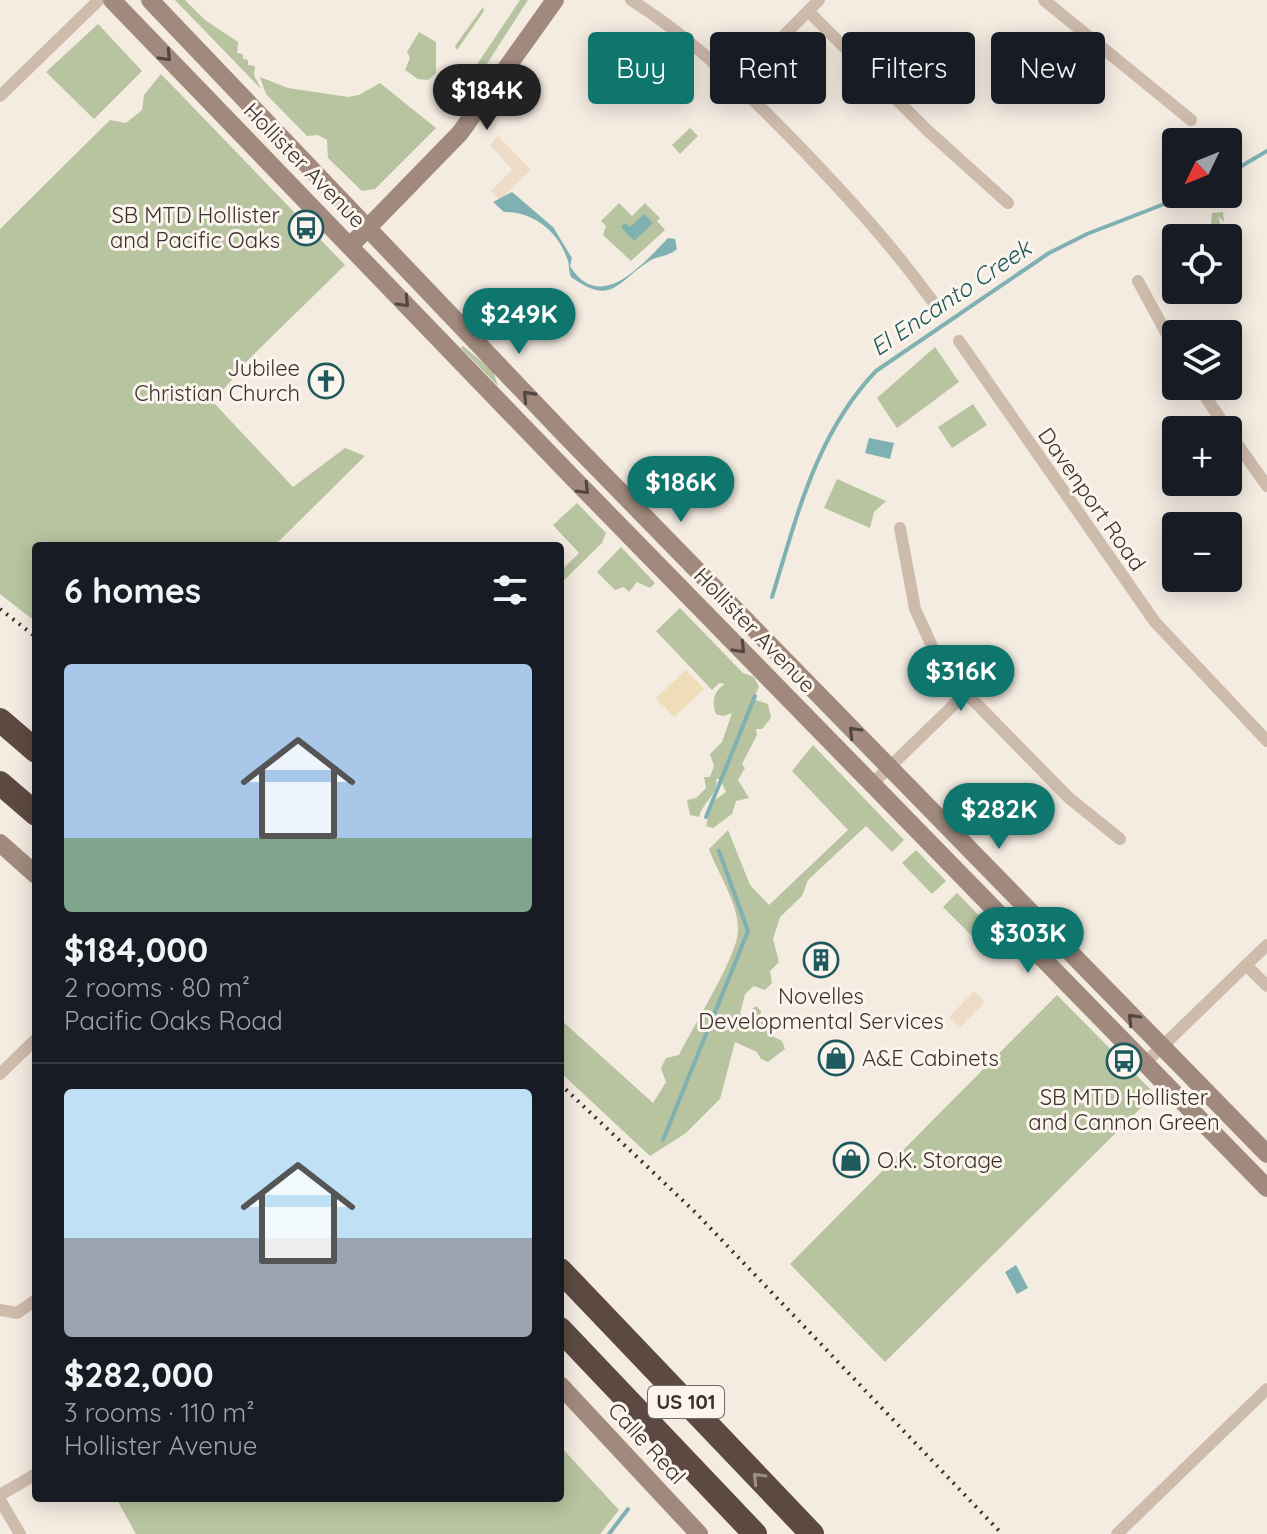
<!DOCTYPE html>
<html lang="en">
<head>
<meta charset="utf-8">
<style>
	:root { --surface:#171b24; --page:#242831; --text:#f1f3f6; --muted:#9ea1a6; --line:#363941; --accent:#0f766e }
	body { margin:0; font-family:Quicksand,sans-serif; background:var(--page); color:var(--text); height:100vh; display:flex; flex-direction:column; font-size:30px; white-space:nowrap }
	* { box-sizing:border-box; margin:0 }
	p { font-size:26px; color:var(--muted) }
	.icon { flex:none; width:44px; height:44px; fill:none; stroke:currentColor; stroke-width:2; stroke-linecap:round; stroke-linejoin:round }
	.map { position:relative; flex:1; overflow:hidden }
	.drawer { position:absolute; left:32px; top:542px; width:532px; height:960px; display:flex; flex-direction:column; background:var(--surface); border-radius:8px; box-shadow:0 4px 20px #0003 }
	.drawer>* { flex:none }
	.banner { position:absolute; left:588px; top:32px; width:558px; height:72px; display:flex; gap:16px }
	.needle { width:52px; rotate:227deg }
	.buttons { position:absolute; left:1162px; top:128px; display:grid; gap:16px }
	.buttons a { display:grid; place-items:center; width:80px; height:80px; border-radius:8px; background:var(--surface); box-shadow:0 4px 20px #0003; font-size:40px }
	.price { position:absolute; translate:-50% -68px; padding:0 18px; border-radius:28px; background:var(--accent); color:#fff; font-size:26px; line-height:52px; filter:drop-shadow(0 2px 4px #0008) }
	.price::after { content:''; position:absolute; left:50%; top:48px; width:24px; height:18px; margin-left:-12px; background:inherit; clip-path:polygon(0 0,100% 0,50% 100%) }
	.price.selected { background:#222; color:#fff }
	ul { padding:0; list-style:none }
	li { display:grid; align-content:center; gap:16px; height:424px; padding:0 32px }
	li+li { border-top:2px solid var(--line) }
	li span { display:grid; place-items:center; height:248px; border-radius:8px; color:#555 }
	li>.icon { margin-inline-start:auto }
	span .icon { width:144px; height:144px; fill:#fffc; stroke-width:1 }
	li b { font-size:34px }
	h2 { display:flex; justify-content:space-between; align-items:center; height:96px; padding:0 32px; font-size:34px }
	.tag { padding:0 28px; border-radius:8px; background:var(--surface); box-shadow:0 4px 20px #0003; font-size:28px; line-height:72px }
	.tag.selected { background:var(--accent); color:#fff }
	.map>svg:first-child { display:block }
	.green { fill:#b8c4a0 }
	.sand { fill:#efdcb8 }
	.plaza { fill:#ecdcc8 }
	.water { fill:#7fb0b2 }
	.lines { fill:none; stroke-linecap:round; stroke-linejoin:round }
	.stream { stroke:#7fb0b2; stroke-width:4 }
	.street { stroke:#cdbbac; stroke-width:12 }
	.secondary { stroke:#a18a7d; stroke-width:18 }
	.highway { stroke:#5c4a42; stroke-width:24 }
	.rail { stroke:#3b302b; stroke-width:4; stroke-dasharray:2 6; stroke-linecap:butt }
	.oneway { stroke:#544640 }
	.oneway2 { stroke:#9c8e87 }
	.labels { text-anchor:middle; stroke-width:6; stroke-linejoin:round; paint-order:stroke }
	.shield { fill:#fbf5ee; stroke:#756b66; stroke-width:2 }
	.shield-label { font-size:20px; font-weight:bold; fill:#3b302b }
	.street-label { font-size:22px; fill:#3b302b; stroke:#fbf5ee }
	.poi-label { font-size:22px; fill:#3b302b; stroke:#fbf5ee; text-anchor:end }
	.water-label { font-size:24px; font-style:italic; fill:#1f5a5e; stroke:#fbf5ee }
</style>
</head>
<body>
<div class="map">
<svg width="1267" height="1534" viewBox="0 0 1267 1534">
	<rect width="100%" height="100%" fill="#f4ebe1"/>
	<g class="green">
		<polygon points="175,0 185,0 205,20 238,42 237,53 243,54 243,59 248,60 248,65 255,66 254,75 261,89"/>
		<polygon points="520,0 528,0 481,73 452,109 441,103 441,95 445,94 454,99"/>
		<polygon points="483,7 484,11 457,50 455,46"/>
		<polygon points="98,24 142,71 94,119 46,72"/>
		<polygon points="419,32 436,42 436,73 428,80 418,79 405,70 410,58 407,52"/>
		<polygon points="161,74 345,265 249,359 213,402 293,487 345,448 365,456 274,546 36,546 36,622 0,594 0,229 110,120 126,123 142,110 144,95"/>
		<polygon points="260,77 288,88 348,97 359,95 380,83 436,128 375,189 362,191 328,158 327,140 318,135 307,136 266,94"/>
		<polygon points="690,128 698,136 680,154 672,145"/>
		<polygon points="619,203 632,216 645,203 660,218 657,221 665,230 631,261 603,235 606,226 601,221"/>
		<polygon points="1223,212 1224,222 1218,216 1222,229 1232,233 1227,238 1219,236 1211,225 1212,213"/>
		<polygon points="463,346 493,371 498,386 461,348"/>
		<polygon points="935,347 959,382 897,428 877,398"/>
		<polygon points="973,404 987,425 952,448 938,427"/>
		<polygon points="837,479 886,501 874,512 870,528 824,508"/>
		<polygon points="577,503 606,533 602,543 560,584 560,572 579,553 553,525"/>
		<polygon points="621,547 655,583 650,588 637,582 629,592 624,587 615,590 597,572"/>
		<path d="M680,608L743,673L754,677L759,687L753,699L768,704L771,718L762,729H756L757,735L742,764L745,768L738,780L749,798L736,801L732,814L713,828L706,826L711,803L726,792L720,779H716C719,793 703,802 699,817L690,815L687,800L696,798L706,788L704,777H710L714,766L710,754L722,742L732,713L723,716L716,714C711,701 714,691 725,684L719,683L712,690L656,631Z"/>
		<path d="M813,745L904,840L892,852L866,826L808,880L802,896L780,917L773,939L779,962L770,971L772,983L765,990L754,986L745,994L740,1014L746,1019L751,1018L750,1011L756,1006L761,1011L760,1018L772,1024L774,1037L782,1041L785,1049L768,1062L761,1059L757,1052L735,1042L720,1099L686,1133L650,1156L560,1072V1019L653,1103L666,1082L661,1068L666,1058L679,1055C692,1028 737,957 738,931C739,904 718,874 709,849L728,830L750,885L769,905L848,830L792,771Z"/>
		<polygon points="916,850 946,881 932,894 902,863"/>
		<polygon points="957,893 999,936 985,949 943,907"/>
		<polygon points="1057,995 1155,1094 885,1362 790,1264"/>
		<polygon points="560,1446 619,1510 600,1534 136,1534 116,1498 560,1498"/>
	</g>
	<polygon class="sand" points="686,670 704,689 674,717 656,698"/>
	<g class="plaza">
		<polygon points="498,136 531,170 500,200 491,191 512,170 490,145"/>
		<polygon points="974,991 985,1002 959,1028 949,1017"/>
	</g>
	<g class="water">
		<path d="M512,192L553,227L572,258L570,266C600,315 643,264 668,238L675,239L677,249C668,257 658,255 648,262C616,283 612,306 571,277C568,270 570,265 567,258C557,231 534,212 504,212L493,202Z"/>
		<polygon points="644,214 653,223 634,241 621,227 625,223 630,227"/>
		<polygon points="869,438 894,443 890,459 865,453"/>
		<polygon points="1016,1265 1028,1288 1017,1294 1005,1272"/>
	</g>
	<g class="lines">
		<g class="stream">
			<polyline points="1228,174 1267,151"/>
			<path d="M772,597C797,516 816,434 876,371L1049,253L1087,234L1190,194"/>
			<polyline points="706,817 755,696"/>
			<polyline points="663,1140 748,931 719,851"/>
			<polyline points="609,1534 628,1509"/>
		</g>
		<g class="street">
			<path d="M631,0C695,40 745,91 797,144C846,195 892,245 933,302"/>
			<polyline points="1044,0 1191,120"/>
			<polyline points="809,12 927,130 1008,203"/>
			<polyline points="737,83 819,0"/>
			<polyline points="0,96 99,0"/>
			<polyline points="1138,281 1176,351"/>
			<polyline points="959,341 1155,622 1267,741"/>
			<polyline points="1198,386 1228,430"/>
			<polyline points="1228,431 1267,486"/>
			<polyline points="900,528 915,609 937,657 966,693 1069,798 1120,839"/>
			<polyline points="872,784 966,693"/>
			<polyline points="1246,965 1267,986"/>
			<polyline points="1144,1064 1267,945"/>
			<polyline points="0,1074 36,1039"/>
			<polyline points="0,1310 17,1313 36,1300"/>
			<polyline points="0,1495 36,1474"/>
			<polyline points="0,1500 20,1534"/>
			<polyline points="1117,1534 1267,1389"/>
		</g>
		<g class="secondary">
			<polyline points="112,0 573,478 1267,1188"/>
			<polyline points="150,0 565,435 1267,1154"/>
			<polyline points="350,246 460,133 555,0"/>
			<polyline points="0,843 36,875"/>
			<polyline points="560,1385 699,1534"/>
		</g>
		<g class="highway">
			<polyline points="0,720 36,751"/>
			<polyline points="0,783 36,814"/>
			<polyline points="560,1270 812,1534"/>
			<polyline points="560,1329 755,1534"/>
		</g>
		<g class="rail">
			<polyline points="0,609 36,637"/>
			<polyline points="560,1084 695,1212 1002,1534"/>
		</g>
	</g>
	<defs><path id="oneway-chevron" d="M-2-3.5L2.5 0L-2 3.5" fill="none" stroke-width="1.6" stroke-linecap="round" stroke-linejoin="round" transform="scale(2)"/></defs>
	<g class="oneway">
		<use href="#oneway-chevron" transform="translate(166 56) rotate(46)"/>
		<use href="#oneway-chevron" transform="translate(404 302) rotate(46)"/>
		<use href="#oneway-chevron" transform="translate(528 396) rotate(-133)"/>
		<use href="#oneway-chevron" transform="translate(584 489) rotate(45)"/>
		<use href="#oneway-chevron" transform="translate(740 648) rotate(46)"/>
		<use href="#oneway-chevron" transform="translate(854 732) rotate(-134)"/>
		<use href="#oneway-chevron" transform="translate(1133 1019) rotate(-134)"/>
	</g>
	<use class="oneway2" href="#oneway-chevron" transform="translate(758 1478) rotate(-134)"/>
	<defs>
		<g id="bus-ring" transform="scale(1.8)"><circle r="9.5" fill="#fbf5ee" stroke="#1f5a5e" stroke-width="1.5"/><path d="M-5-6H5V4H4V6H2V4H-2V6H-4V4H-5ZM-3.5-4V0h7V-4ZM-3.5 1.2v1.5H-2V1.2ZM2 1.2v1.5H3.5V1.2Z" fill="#1f5a5e"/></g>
		<g id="church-ring" transform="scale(1.8)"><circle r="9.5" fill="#fbf5ee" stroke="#1f5a5e" stroke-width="1.5"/><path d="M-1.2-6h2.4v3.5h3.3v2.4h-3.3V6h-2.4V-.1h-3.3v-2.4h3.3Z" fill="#1f5a5e"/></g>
		<g id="building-ring" transform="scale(1.8)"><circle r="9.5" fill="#fbf5ee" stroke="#1f5a5e" stroke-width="1.5"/><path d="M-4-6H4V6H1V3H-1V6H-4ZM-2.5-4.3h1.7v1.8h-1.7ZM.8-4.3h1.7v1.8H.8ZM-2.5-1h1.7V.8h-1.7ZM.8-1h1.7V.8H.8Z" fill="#1f5a5e"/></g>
		<g id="shop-ring" transform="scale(1.8)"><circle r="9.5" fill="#fbf5ee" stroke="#1f5a5e" stroke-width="1.5"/><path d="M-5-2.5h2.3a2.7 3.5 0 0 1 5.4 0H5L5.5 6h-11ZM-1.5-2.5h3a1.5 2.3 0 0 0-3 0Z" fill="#1f5a5e"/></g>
	</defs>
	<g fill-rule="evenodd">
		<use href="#bus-ring" x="306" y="228"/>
		<use href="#church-ring" x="326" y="381"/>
		<use href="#building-ring" x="821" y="960"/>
		<use href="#shop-ring" x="836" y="1058"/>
		<use href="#bus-ring" x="1124" y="1061"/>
		<use href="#shop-ring" x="851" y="1160"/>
	</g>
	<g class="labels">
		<rect class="shield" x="648" y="1386" width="76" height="32" rx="6"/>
		<g class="shield-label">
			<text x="686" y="1409">US 101</text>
		</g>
		<g class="street-label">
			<text transform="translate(305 165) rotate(46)" y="8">Hollister Avenue</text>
			<text transform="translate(1092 499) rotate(55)" y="8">Davenport Road</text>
			<text transform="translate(755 630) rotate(46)" y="8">Hollister Avenue</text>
			<text transform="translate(647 1443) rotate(47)" y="8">Calle Real</text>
		</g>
		<g class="poi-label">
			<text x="280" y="223">SB MTD Hollister<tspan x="280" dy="25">and Pacific Oaks</tspan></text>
			<text x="300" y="376">Jubilee<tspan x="300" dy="25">Christian Church</tspan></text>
			<text x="821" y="1004" text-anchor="middle">Novelles<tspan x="821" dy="25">Developmental Services</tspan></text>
			<text x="862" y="1066" text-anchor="start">A&amp;E Cabinets</text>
			<text x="1124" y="1105" text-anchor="middle">SB MTD Hollister<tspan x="1124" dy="25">and Cannon Green</tspan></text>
			<text x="877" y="1168" text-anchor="start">O.K. Storage</text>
		</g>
		<g class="water-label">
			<text transform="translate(951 298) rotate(-34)" y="8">El Encanto Creek</text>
		</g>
	</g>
</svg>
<div class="buttons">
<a><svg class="needle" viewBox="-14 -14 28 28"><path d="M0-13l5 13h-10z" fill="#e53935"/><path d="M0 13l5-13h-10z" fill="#9ea1a6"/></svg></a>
<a><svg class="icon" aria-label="locate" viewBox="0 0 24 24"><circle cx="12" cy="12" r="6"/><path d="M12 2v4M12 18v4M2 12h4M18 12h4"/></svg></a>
<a><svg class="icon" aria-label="layers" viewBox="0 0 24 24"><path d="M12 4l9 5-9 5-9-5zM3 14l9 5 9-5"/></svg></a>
<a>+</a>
<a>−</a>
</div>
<b class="price selected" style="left:487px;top:132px">$184K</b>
<b class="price" style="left:519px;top:356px">$249K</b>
<b class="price" style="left:681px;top:524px">$186K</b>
<b class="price" style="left:961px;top:713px">$316K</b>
<b class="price" style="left:999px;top:851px">$282K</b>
<b class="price" style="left:1028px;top:975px">$303K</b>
<div class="banner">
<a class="tag selected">Buy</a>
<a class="tag">Rent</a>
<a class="tag">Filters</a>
<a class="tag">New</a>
</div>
<section class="drawer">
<h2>6 homes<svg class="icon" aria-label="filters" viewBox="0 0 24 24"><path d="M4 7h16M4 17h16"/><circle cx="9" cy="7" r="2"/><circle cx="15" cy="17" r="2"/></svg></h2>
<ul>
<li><span style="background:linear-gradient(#a9c7e8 70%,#7fa58c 0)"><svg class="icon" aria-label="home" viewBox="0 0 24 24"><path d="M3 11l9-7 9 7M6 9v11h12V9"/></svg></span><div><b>$184,000</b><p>2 rooms · 80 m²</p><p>Pacific Oaks Road</p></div></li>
<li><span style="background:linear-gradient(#bfe0f5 60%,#9aa5b1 0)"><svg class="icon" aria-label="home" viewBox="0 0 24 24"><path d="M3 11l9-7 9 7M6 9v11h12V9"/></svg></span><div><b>$282,000</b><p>3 rooms · 110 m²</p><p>Hollister Avenue</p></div></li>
</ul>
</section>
</div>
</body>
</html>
